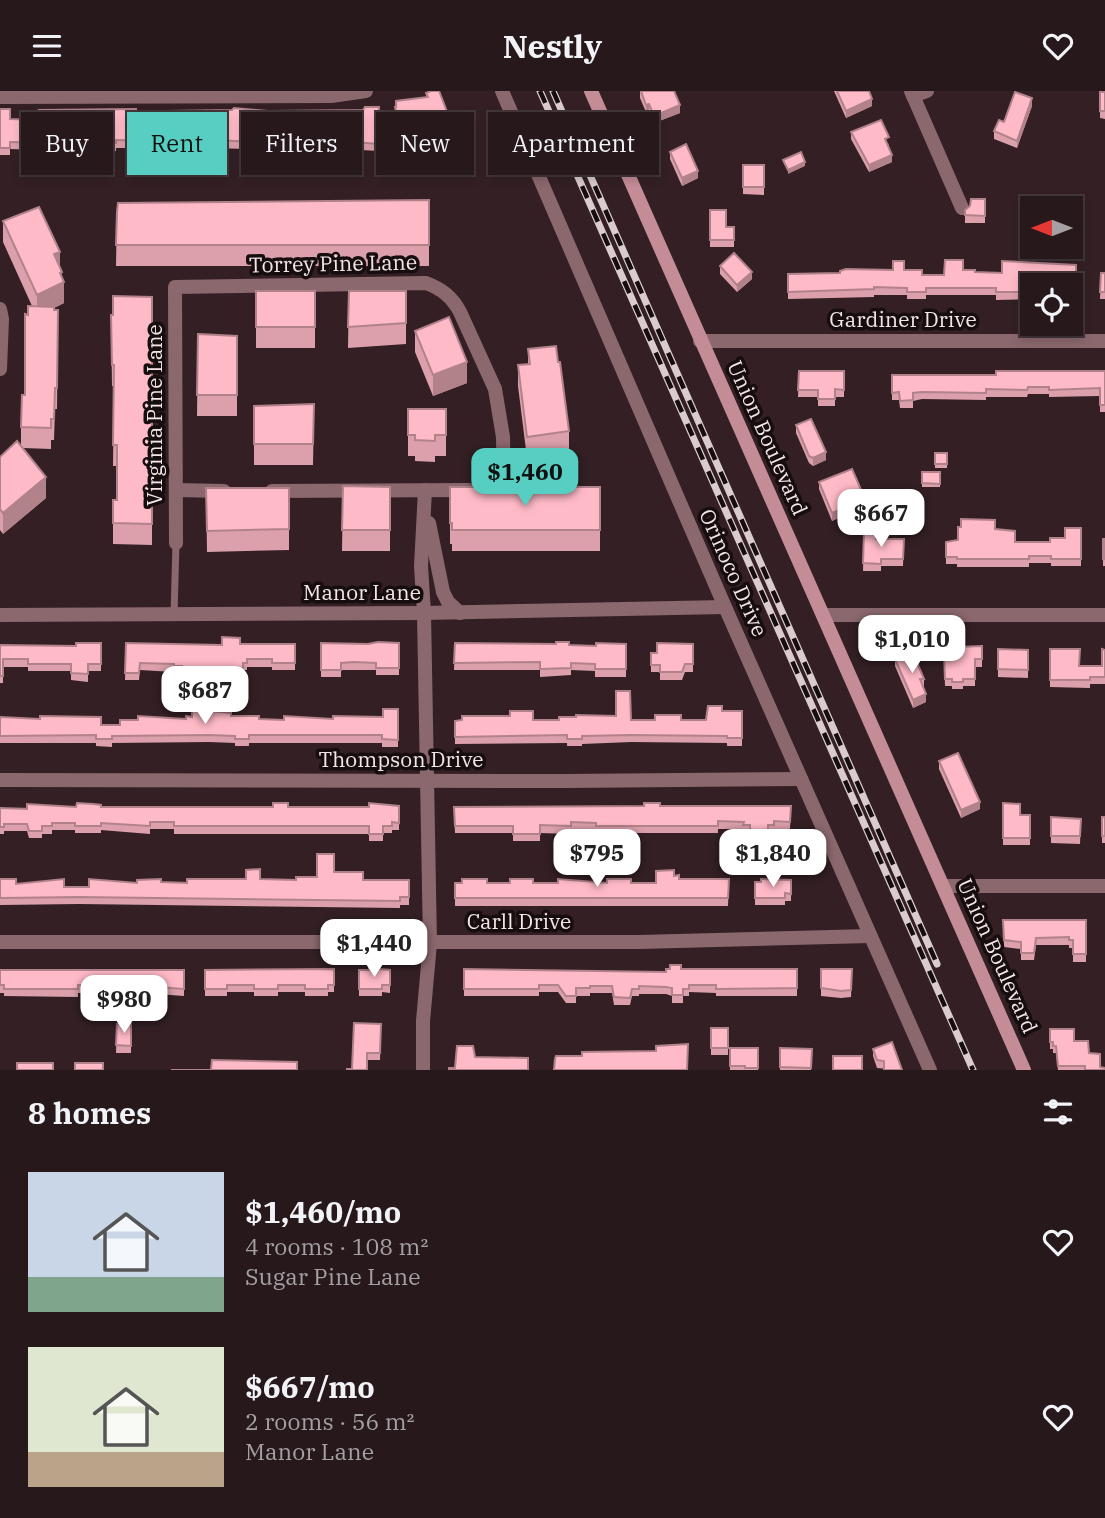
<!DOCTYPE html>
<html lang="en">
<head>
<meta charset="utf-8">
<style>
	:root { --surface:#27181b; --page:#2f2124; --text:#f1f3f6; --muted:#a4a0a3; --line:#43373a; --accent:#57cec2 }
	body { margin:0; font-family:"IBM Plex Serif",serif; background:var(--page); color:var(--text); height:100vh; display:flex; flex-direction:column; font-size:26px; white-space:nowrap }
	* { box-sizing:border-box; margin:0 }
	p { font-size:23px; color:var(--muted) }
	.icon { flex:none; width:38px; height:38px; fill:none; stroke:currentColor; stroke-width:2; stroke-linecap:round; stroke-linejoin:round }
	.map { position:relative; height:979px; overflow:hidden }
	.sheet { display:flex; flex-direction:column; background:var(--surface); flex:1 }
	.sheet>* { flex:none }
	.banner { position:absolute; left:21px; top:21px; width:700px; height:63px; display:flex; gap:14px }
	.needle { width:46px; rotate:270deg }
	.fabs { position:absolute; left:1020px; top:105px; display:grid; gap:14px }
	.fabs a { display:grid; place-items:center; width:63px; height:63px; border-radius:0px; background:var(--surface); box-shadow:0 4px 10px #0003,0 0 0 2px var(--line); font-size:35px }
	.price { position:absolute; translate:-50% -60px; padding:0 16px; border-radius:14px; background:#fff; color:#222; font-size:23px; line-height:46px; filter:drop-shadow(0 2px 4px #0008) }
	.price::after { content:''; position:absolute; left:50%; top:42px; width:21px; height:16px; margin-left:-10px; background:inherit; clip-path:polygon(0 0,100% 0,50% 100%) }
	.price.on { background:var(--accent); color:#111 }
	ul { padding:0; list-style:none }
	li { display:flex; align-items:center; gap:21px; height:175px; padding:0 28px }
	li span { display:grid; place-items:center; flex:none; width:196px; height:140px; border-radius:0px; color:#555 }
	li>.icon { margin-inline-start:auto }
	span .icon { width:84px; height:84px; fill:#fffc; stroke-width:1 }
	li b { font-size:30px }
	h2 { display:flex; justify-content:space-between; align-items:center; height:84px; padding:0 28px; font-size:30px }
	.tag { padding:0 24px; border-radius:0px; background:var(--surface); box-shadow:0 4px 10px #0003,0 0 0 2px var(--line); font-size:24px; line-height:63px }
	.tag.on { background:var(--accent); color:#111 }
	header { display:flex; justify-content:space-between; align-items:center; height:91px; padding:0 28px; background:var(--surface); font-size:32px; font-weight:800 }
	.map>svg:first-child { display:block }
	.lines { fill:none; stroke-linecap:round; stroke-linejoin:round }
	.service { stroke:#8b686e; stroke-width:7 }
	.minor { stroke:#8b686e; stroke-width:14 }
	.tertiary { stroke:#8b686e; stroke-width:14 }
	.secondary { stroke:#c48c97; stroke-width:14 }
	.rail-casing { stroke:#dacbce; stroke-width:7 }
	.rail { stroke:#160d0e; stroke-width:4.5; stroke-dasharray:13; stroke-linecap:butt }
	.wall { fill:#dba0ab }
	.shaded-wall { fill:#b2828b }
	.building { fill:#ffbac7; stroke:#b2828b; stroke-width:2 }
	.labels { text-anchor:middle; stroke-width:7; stroke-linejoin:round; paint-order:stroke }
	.street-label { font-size:21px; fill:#f3e5e8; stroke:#160d0e }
</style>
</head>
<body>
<header><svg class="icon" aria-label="menu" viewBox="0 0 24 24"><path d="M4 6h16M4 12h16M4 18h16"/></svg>Nestly<svg class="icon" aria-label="heart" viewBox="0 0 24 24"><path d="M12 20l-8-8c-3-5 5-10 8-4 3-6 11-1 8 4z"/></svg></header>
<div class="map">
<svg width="1105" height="979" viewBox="0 0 1105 979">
	<rect width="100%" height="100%" fill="#342024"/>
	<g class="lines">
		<polyline class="service" points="174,524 176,452"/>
		<g class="minor">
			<polyline points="911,0 962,117"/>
			<polyline points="913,5 927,0"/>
			<polyline points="0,6 331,5 366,0"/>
			<polyline points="0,218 2,228 0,278"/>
			<polyline points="700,250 1105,250"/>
			<polyline points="176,399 224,400"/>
			<polyline points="272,400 469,399"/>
			<polyline points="429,432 443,501 448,511 460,522"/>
			<path d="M176,452L175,196L426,192C442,198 452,206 460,221L495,298L503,346L504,399"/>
			<polyline points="824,524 1105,524"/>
			<polyline points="0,689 567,690 801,688"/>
			<polyline points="943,795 1105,795"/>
			<polyline points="0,851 639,851 870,845"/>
			<polyline points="423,979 423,930 430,852 424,522 421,475 425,399"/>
		</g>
		<g class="tertiary">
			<polyline points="502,0 725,516 930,979"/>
			<polyline points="0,524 424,522 725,516"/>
		</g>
		<polyline class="secondary" points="591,0 1024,979"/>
		<g class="rail-casing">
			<g id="rail">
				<polyline points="540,0 973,979"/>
				<polyline points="553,0 937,873"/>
			</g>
		</g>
		<use href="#rail" class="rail"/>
	</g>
	<g class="wall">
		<polygon points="640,0 680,22 654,32 649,20 646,21 640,7"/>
		<polygon points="834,0 869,0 872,15 846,27"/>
		<polygon points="1100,1 1105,1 1105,28 1100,27"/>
		<polygon points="426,2 451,39 439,43 438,40 414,50 414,52 401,54 395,23 396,10 426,6"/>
		<polygon points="1032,15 1017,57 994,48 994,40 1004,31"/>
		<polygon points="379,16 378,60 330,57 279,57 279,59 213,57 213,62 202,61 202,65 188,65 188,60 156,59 156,57 116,57 116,60 106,60 106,62 102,63 68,63 68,60 10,58 10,64 0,64 0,18 10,28 37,29 268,20 363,19"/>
		<polygon points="851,41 889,53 888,54 892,71 869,81 851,48"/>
		<polygon points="670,61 698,87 682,95 670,68"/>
		<polygon points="743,74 764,74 764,104 743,103"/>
		<polygon points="985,108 985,132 965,132 965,119 970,115"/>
		<polygon points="429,109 429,175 116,175 117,121"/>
		<polygon points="710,119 726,136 734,136 734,156 710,156"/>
		<polygon points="3,130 60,175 62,188 64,212 54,217 54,219 58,219 57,318 55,318 54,349 51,349 51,358 23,357 46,407 3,443 0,439 0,366 21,355 21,336 25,304 28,224 32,215 3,151"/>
		<polygon points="720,175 752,188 737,201 720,183"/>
		<polygon points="904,179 922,184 944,184 963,179 975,181 1002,182 1080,181 1080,208 1071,208 1071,194 1032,194 1032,208 996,209 996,204 926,204 926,208 907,208 907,204 874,204 874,206 788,208 788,183 840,182"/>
		<polygon points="1101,182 1105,182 1105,208 1100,208"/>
		<rect x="256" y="200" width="59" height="57"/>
		<polygon points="349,200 406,200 406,253 348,257"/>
		<polygon points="152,206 152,454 113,453 113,409 117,409 117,375 113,375 114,295 112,295 111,224 113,224"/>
		<polygon points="415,240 467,292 433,305 415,261"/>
		<polygon points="198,243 237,245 237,325 197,325"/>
		<polygon points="528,258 558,271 569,340 569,361 527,367 518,295 518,274 528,273"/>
		<polygon points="799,280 844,280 844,306 835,306 835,315 818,315 818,306 798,306"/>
		<polygon points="1105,280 1105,321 1100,321 1100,305 1049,306 1049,303 1028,303 1027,306 986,306 986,309 922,308 913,310 913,317 900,317 899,309 892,309 892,284 996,284"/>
		<polygon points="314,313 313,374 254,374 254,315"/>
		<polygon points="408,318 446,318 446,365 435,365 435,371 415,370 415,365 408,365"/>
		<polygon points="796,334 826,369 813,375 809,372 796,342"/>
		<rect x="935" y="362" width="12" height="15"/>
		<rect x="922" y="381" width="18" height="15"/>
		<polygon points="819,391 862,408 849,414 849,422 832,430 819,398"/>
		<polygon points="343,395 390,396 390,460 342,460"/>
		<polygon points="450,396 600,396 600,460 452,460 452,453 450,453"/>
		<polygon points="206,397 289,397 289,459 207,461"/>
		<polygon points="1081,437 1081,475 1051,475 1051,472 1029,472 1029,476 957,476 957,473 946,473 946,451 958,449 995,438 1015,451 1050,451 1065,447"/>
		<polygon points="864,441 876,448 904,448 903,475 881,475 881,480 863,480"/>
		<rect x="1103" y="448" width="2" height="27"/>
		<polygon points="101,552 101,580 88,580 88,591 71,589 71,580 28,580 28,576 3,576 3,592 0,592 0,554 76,555"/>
		<polygon points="126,552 222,554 240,553 295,553 295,579 272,579 272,576 247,576 247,579 243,579 243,587 182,587 182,582 174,582 174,581 140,579 139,589 125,589"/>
		<polygon points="321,552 399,552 399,584 376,584 376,579 341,579 341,586 321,586"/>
		<polygon points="455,552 596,555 626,553 626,586 595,586 595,580 571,579 571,584 540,586 540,579 454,579"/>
		<polygon points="693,553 693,581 685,581 682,589 660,589 660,581 651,581 651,562 657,562"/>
		<polygon points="982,555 982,576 975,576 975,595 963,595 963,598 952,598 952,595 945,595 944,562 958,562"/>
		<polygon points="998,558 1028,559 1028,587 998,586"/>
		<polygon points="1050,558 1079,575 1102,575 1105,559 1105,593 1090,593 1090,597 1050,596"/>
		<polygon points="895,568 924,588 924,595 923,595 926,611 913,617 895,575"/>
		<polygon points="398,618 398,656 382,656 382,652 249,652 249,655 235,655 235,652 209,651 112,652 112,656 96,655 96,652 0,652 0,626 101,634 120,634 186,628 231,625 259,628 284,629 383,626"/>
		<polygon points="722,620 742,620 742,655 727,655 727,652 631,651 582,653 582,655 567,655 567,652 455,653 455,630 706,629"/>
		<polygon points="939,670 980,718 961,727 939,678"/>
		<polygon points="1003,712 1020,724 1030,724 1030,754 1003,754"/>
		<polygon points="399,715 399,739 392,739 392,742 383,742 383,750 369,750 369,743 174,743 174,738 150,738 150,743 101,739 101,742 75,742 75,739 52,739 52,743 42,743 42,747 29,747 27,740 4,740 4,743 0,743 0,717"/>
		<polygon points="791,715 790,738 774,738 774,742 768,742 768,753 750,752 750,741 743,741 743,738 718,738 718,742 596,742 596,739 571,738 571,743 540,742 540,750 513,750 513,742 455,742 454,716"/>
		<polygon points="1051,726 1081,728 1080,753 1051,752"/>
		<rect x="1102" y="726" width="3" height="26"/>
		<polygon points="334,781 363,789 409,789 409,814 400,814 400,817 79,813 0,814 0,788 16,793 64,796 89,796 137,792 187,792 260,788 296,789 317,786"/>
		<polygon points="674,785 679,788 729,788 728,815 455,815 455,792 656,792"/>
		<polygon points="791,789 791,810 785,810 785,814 755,814 755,791"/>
		<polygon points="1003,829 1086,829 1086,871 1073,871 1073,857 1069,857 1069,854 1036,854 1034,869 1021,869 1021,858 1004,856"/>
		<polygon points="334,878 334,901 328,901 328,905 305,905 305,901 278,901 278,905 254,905 254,901 227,901 227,905 205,905 205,879"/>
		<polygon points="464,878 666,881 681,878 797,878 797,905 716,905 716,902 689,901 689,905 683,905 683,912 672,912 672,905 666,903 639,903 639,905 632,905 630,914 614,914 612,902 590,902 590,905 576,905 576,912 566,912 558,901 539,901 539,905 464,905"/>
		<polygon points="821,878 852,878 851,906 841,907 821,905"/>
		<polygon points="0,879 184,879 184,905 129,901 128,905 103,905 103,902 78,902 78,906 4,905 4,902 0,902"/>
		<polygon points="359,879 390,879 390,902 382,901 382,905 359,905"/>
		<polygon points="117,933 131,933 131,962 116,962"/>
		<polygon points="381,933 380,969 367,969 352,978"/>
		<rect x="711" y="937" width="17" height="27"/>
		<polygon points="1050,938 1074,950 1089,962 1100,976 1105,979 1058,979 1056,962 1053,962 1053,958 1050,958"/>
		<rect x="730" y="957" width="28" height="22"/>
		<polygon points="780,957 812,958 811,979 780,979"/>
		<polygon points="873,958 902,979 877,977 873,965"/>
	</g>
	<g class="shaded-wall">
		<polygon points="1032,7 1032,15 1017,57 1017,50"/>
		<polygon points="872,8 872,15 846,27 846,20"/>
		<polygon points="649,13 649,20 646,21 646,14"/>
		<polygon points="680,14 680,22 654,32 654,25"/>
		<polygon points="451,31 451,39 439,43 439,36"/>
		<polygon points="438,33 438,40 414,50 413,42"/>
		<polygon points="106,55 106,62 102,63 102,56"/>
		<polygon points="892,64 892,71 869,81 869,74"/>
		<polygon points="805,71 805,75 788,83 788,79"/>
		<polygon points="698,80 698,87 682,95 682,87"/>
		<polygon points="60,161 60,182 54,163"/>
		<polygon points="62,181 62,192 64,191 64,212 37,225 37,204 60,182"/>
		<polygon points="752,181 752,188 737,201 737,194"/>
		<polygon points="467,271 467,292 433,305 433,284"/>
		<polygon points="826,361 826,369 813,375 813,367"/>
		<polygon points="46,386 46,407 3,443 3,422"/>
		<polygon points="862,401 862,408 846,415 846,407"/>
		<polygon points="849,415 849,422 832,430 832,422"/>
		<polygon points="926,603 926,611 913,617 913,609"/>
		<polygon points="980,711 980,718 961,727 961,719"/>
	</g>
	<g class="building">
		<polygon points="431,0 439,0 451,31 439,36 438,33 413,42 414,45 401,46 395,16 396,16 396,10 428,6 426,2"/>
		<polygon points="641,0 674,0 680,14 654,25 649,13 646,14"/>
		<polygon points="837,0 869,0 872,8 846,20"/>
		<polygon points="1015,1 1032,7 1017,50 994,40 999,29 1004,31"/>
		<rect x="1100" y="1" width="5" height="19"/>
		<polygon points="365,16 379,16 378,53 330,49 279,49 279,52 213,49 213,54 202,54 202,58 188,58 188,52 156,52 156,50 116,49 116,52 105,52 106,55 102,56 68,55 68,52 10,51 10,57 0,57 0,18 10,18 10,28 37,29 37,20 39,19 136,18 136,24 167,24 167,20 232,19 234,17 268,20 363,19"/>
		<polygon points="881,29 889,46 885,48 892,64 869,74 851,41"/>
		<polygon points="686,53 698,80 682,87 670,61"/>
		<polygon points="801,61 805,71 788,79 783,69"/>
		<rect x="743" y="74" width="21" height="22"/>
		<polygon points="971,108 985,108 985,125 965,124 965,119 970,115"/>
		<polygon points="429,109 429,154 116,154 117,121 118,112"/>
		<polygon points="39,116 60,161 54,163 62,181 60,182 64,191 37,204 3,130"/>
		<polygon points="710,119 726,119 726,136 734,136 734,149 710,149"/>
		<polygon points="734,162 752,181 737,194 720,175"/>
		<polygon points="945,169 963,169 963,179 975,179 975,181 1002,182 1002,170 1076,174 1076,181 1080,181 1080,200 1071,200 1071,194 1032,194 1032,201 996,201 996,197 926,197 926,201 907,201 907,197 874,196 874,198 788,201 788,183 840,182 840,180 846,178 893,179 893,170 904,170 904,179 922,179 922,184 944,184"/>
		<polygon points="1101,182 1105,182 1105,201 1100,201"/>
		<rect x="256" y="200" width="59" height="36"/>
		<polygon points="349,200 406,200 406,232 348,236"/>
		<polygon points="113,205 152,206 152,433 113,432 113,409 117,409 117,354 113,354 114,274 112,274 111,224 113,224"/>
		<polygon points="28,215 54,216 54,219 58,219 57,297 55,297 54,328 51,328 51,337 21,336 22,304 25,304 25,223 28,224"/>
		<polygon points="449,226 467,271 433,284 415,240"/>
		<polygon points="198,243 237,245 237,304 197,304"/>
		<polygon points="556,255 558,271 560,271 569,340 527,346 518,274 530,273 528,258"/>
		<polygon points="799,280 844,280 844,299 835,298 835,308 818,308 818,299 798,299"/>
		<polygon points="996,280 1105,280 1105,314 1100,314 1100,297 1049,299 1049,296 1028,296 1027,299 986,298 986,302 922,301 913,302 913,309 900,310 899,301 892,302 892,284 996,284"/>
		<polygon points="314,313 313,353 254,353 254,315"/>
		<polygon points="408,318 446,318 446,344 435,344 435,350 415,349 415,344 408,344"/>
		<polygon points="811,328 826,361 813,367 809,365 796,334"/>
		<polygon points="17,350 46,386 3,422 0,418 0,366"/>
		<rect x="935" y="362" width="12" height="11"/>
		<polygon points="852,378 862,401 846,407 849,415 832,422 819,391"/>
		<polygon points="922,381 940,381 940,393 922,392"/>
		<polygon points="343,395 390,396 390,439 342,439"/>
		<polygon points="450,396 600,396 600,439 452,439 452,432 450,432"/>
		<polygon points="206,397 289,397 289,438 207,440"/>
		<polygon points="961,428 995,429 995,438 1015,440 1015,451 1050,451 1050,447 1065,447 1065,437 1081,437 1081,468 1051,468 1051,465 1029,465 1029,468 957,468 957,466 946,466 946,451 958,449 958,436 961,436"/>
		<polygon points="864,441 876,441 876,448 904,448 903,468 881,468 881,473 863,472"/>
		<rect x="1103" y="448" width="2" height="20"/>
		<polygon points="222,546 240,547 240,553 295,553 295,572 272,572 272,568 247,568 247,572 243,572 243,580 182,580 182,575 174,575 174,573 140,572 139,582 125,582 126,552 222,554"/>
		<polygon points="378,551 399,552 399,577 376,577 376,572 354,571 341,572 341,579 321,579 321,552 368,553"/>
		<polygon points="556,551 569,551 569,554 596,555 596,552 626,553 626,578 595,578 595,573 571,572 571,577 540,578 540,571 454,572 455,552 556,553"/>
		<polygon points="76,552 101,552 101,573 88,573 88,583 71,582 71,573 28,573 28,568 3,568 3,585 0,585 0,554 76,555"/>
		<polygon points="657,552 693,553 693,573 685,573 682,581 660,581 660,574 651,574 651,562 657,562"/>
		<polygon points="982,555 982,568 975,568 975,588 963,588 963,591 952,591 952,588 945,588 944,562 958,562 958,556"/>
		<polygon points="998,558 1028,559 1028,579 998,578"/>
		<polygon points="1050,558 1080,558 1079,575 1102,575 1102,558 1105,559 1105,586 1090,586 1090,589 1050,589"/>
		<polygon points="913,562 924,588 920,588 926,603 913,609 895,568"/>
		<polygon points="616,600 630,600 631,629 655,629 655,624 681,624 681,629 706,629 708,615 722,615 722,620 742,620 742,647 727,647 727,645 631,644 582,645 582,648 567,648 567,644 455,646 455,630 462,629 462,625 510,625 510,620 533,620 533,629 559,629 559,626 576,626 576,624 616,625"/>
		<polygon points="192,618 231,622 231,625 259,625 259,628 284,629 284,625 333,628 333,625 383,626 383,618 398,618 398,649 382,648 382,644 249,644 249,648 235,648 235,645 209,644 112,645 112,648 96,648 96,644 0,645 0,626 40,628 40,625 101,626 101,634 120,634 120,629 138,629 138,625 186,628 186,625 192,626"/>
		<polygon points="958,662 980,711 961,719 939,670"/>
		<polygon points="77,712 93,713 101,714 101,716 273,716 273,712 288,712 288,716 369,716 369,712 399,715 399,732 392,731 392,735 383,735 383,743 369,743 369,735 174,735 174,731 150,731 150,735 101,732 101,735 75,735 75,732 52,732 52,735 42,735 42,740 29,740 27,733 4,733 4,736 0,736 0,717 27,718 27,713 76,716"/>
		<polygon points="644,712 660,712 660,715 791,715 790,731 774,730 774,734 768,734 768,745 750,745 750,734 743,734 744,731 718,730 718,735 596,735 596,732 571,731 571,735 540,734 540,743 513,743 513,735 455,735 454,716 644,715"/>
		<polygon points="1003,712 1020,713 1020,724 1030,724 1030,747 1003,747"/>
		<polygon points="1051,726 1081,728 1080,745 1051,745"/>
		<rect x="1102" y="726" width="3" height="19"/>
		<polygon points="317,763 334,763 334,781 363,781 363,789 409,789 409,806 400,806 400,810 79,806 0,807 0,788 16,788 16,793 64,788 64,796 89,796 89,788 137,792 137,789 161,788 161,791 187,792 187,788 246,788 246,779 260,778 260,788 296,789 296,786 317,786"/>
		<polygon points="674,779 674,785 679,784 679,788 729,788 728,807 455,807 455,792 462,792 462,788 487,788 487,792 510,792 510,788 533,788 533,792 558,792 558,788 607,792 607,788 631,788 631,792 656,792 656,780"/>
		<polygon points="761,788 791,789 791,803 785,802 785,807 755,807 755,791 761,791"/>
		<polygon points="1003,829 1086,829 1086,863 1073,863 1073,849 1069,849 1069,846 1036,847 1034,862 1021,862 1021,851 1004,849"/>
		<polygon points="670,874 681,874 681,878 797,878 797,897 716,898 716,894 689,894 689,898 683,898 683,904 672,904 672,897 666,896 639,895 639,898 632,898 630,907 614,906 612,895 590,895 590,897 576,897 576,905 566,905 558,894 539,894 539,898 464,898 464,878 666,881 666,878 670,878"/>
		<polygon points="369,877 390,879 390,894 382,894 382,898 359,898 359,879 369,879"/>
		<polygon points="334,878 334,894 328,894 328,898 305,898 305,894 278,894 278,898 254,898 254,894 227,894 227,898 205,898 205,879"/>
		<polygon points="821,878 852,878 851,899 841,900 821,897"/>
		<polygon points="0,879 184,879 184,898 129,894 128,898 103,898 103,894 78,894 78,898 4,898 4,894 0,894"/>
		<polygon points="354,932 381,933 380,962 367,962 367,979 347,979 347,978 352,978"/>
		<polygon points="117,933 131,933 131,955 116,954"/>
		<rect x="711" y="937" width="17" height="20"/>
		<polygon points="1050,938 1074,938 1074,950 1088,950 1089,962 1100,963 1100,976 1105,977 1105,979 1085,979 1085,975 1058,975 1056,955 1053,955 1053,951 1050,951"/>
		<polygon points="892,951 902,979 884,979 884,970 877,969 873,958"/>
		<polygon points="688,953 687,979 554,979 555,968 556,965 582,965 582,961 656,960 656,955"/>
		<polygon points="457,955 473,955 475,966 528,967 528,979 449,979 449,977 455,977"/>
		<polygon points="730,957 758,957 758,977 745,977 745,975 730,975"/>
		<polygon points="780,957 812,958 811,977 780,976"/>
		<rect x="833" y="965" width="29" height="14"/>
		<polygon points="212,969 297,971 297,979 171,979 211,979"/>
		<rect x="17" y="972" width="36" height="7"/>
		<rect x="75" y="972" width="28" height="7"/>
	</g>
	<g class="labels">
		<g class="street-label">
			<text transform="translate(333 173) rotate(-1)" y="7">Torrey Pine Lane</text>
			<text x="903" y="236">Gardiner Drive</text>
			<text transform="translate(155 324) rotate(-90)" y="7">Virginia Pine Lane</text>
			<text transform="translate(767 347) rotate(66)" y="7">Union Boulevard</text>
			<text transform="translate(733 482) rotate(66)" y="7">Orinoco Drive</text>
			<text x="362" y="509">Manor Lane</text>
			<text x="401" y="676">Thompson Drive</text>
			<text x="519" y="838">Carll Drive</text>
			<text transform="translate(997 865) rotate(66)" y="7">Union Boulevard</text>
		</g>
	</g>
</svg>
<div class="fabs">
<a><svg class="needle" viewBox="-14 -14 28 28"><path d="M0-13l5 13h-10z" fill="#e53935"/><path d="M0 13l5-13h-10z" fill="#a4a0a3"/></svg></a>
<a><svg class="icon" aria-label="locate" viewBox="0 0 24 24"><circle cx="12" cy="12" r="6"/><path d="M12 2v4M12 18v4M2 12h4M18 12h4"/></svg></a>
</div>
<b class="price on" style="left:525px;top:417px">$1,460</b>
<b class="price" style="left:881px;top:458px">$667</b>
<b class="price" style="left:912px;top:584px">$1,010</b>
<b class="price" style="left:205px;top:635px">$687</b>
<b class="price" style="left:597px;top:798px">$795</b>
<b class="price" style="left:773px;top:798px">$1,840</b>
<b class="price" style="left:374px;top:888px">$1,440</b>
<b class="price" style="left:124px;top:944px">$980</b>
<div class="banner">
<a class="tag">Buy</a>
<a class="tag on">Rent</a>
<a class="tag">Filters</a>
<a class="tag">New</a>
<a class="tag">Apartment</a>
</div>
</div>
<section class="sheet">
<h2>8 homes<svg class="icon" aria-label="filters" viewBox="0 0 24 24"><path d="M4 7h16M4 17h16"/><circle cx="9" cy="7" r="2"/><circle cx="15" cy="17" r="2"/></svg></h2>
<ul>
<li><span style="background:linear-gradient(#c9d6e8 75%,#7fa58c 0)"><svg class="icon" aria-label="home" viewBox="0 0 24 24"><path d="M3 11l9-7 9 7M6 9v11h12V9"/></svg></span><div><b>$1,460/mo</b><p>4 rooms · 108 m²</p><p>Sugar Pine Lane</p></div><svg class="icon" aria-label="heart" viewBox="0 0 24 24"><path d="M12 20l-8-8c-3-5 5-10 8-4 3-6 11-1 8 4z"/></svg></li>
<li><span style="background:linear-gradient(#dfe7d0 75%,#b9a48a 0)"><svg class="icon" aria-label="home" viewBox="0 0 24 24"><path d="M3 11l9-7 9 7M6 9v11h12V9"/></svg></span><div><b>$667/mo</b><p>2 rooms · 56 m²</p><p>Manor Lane</p></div><svg class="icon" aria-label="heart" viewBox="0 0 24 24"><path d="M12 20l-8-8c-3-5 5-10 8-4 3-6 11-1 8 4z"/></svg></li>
</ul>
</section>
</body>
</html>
